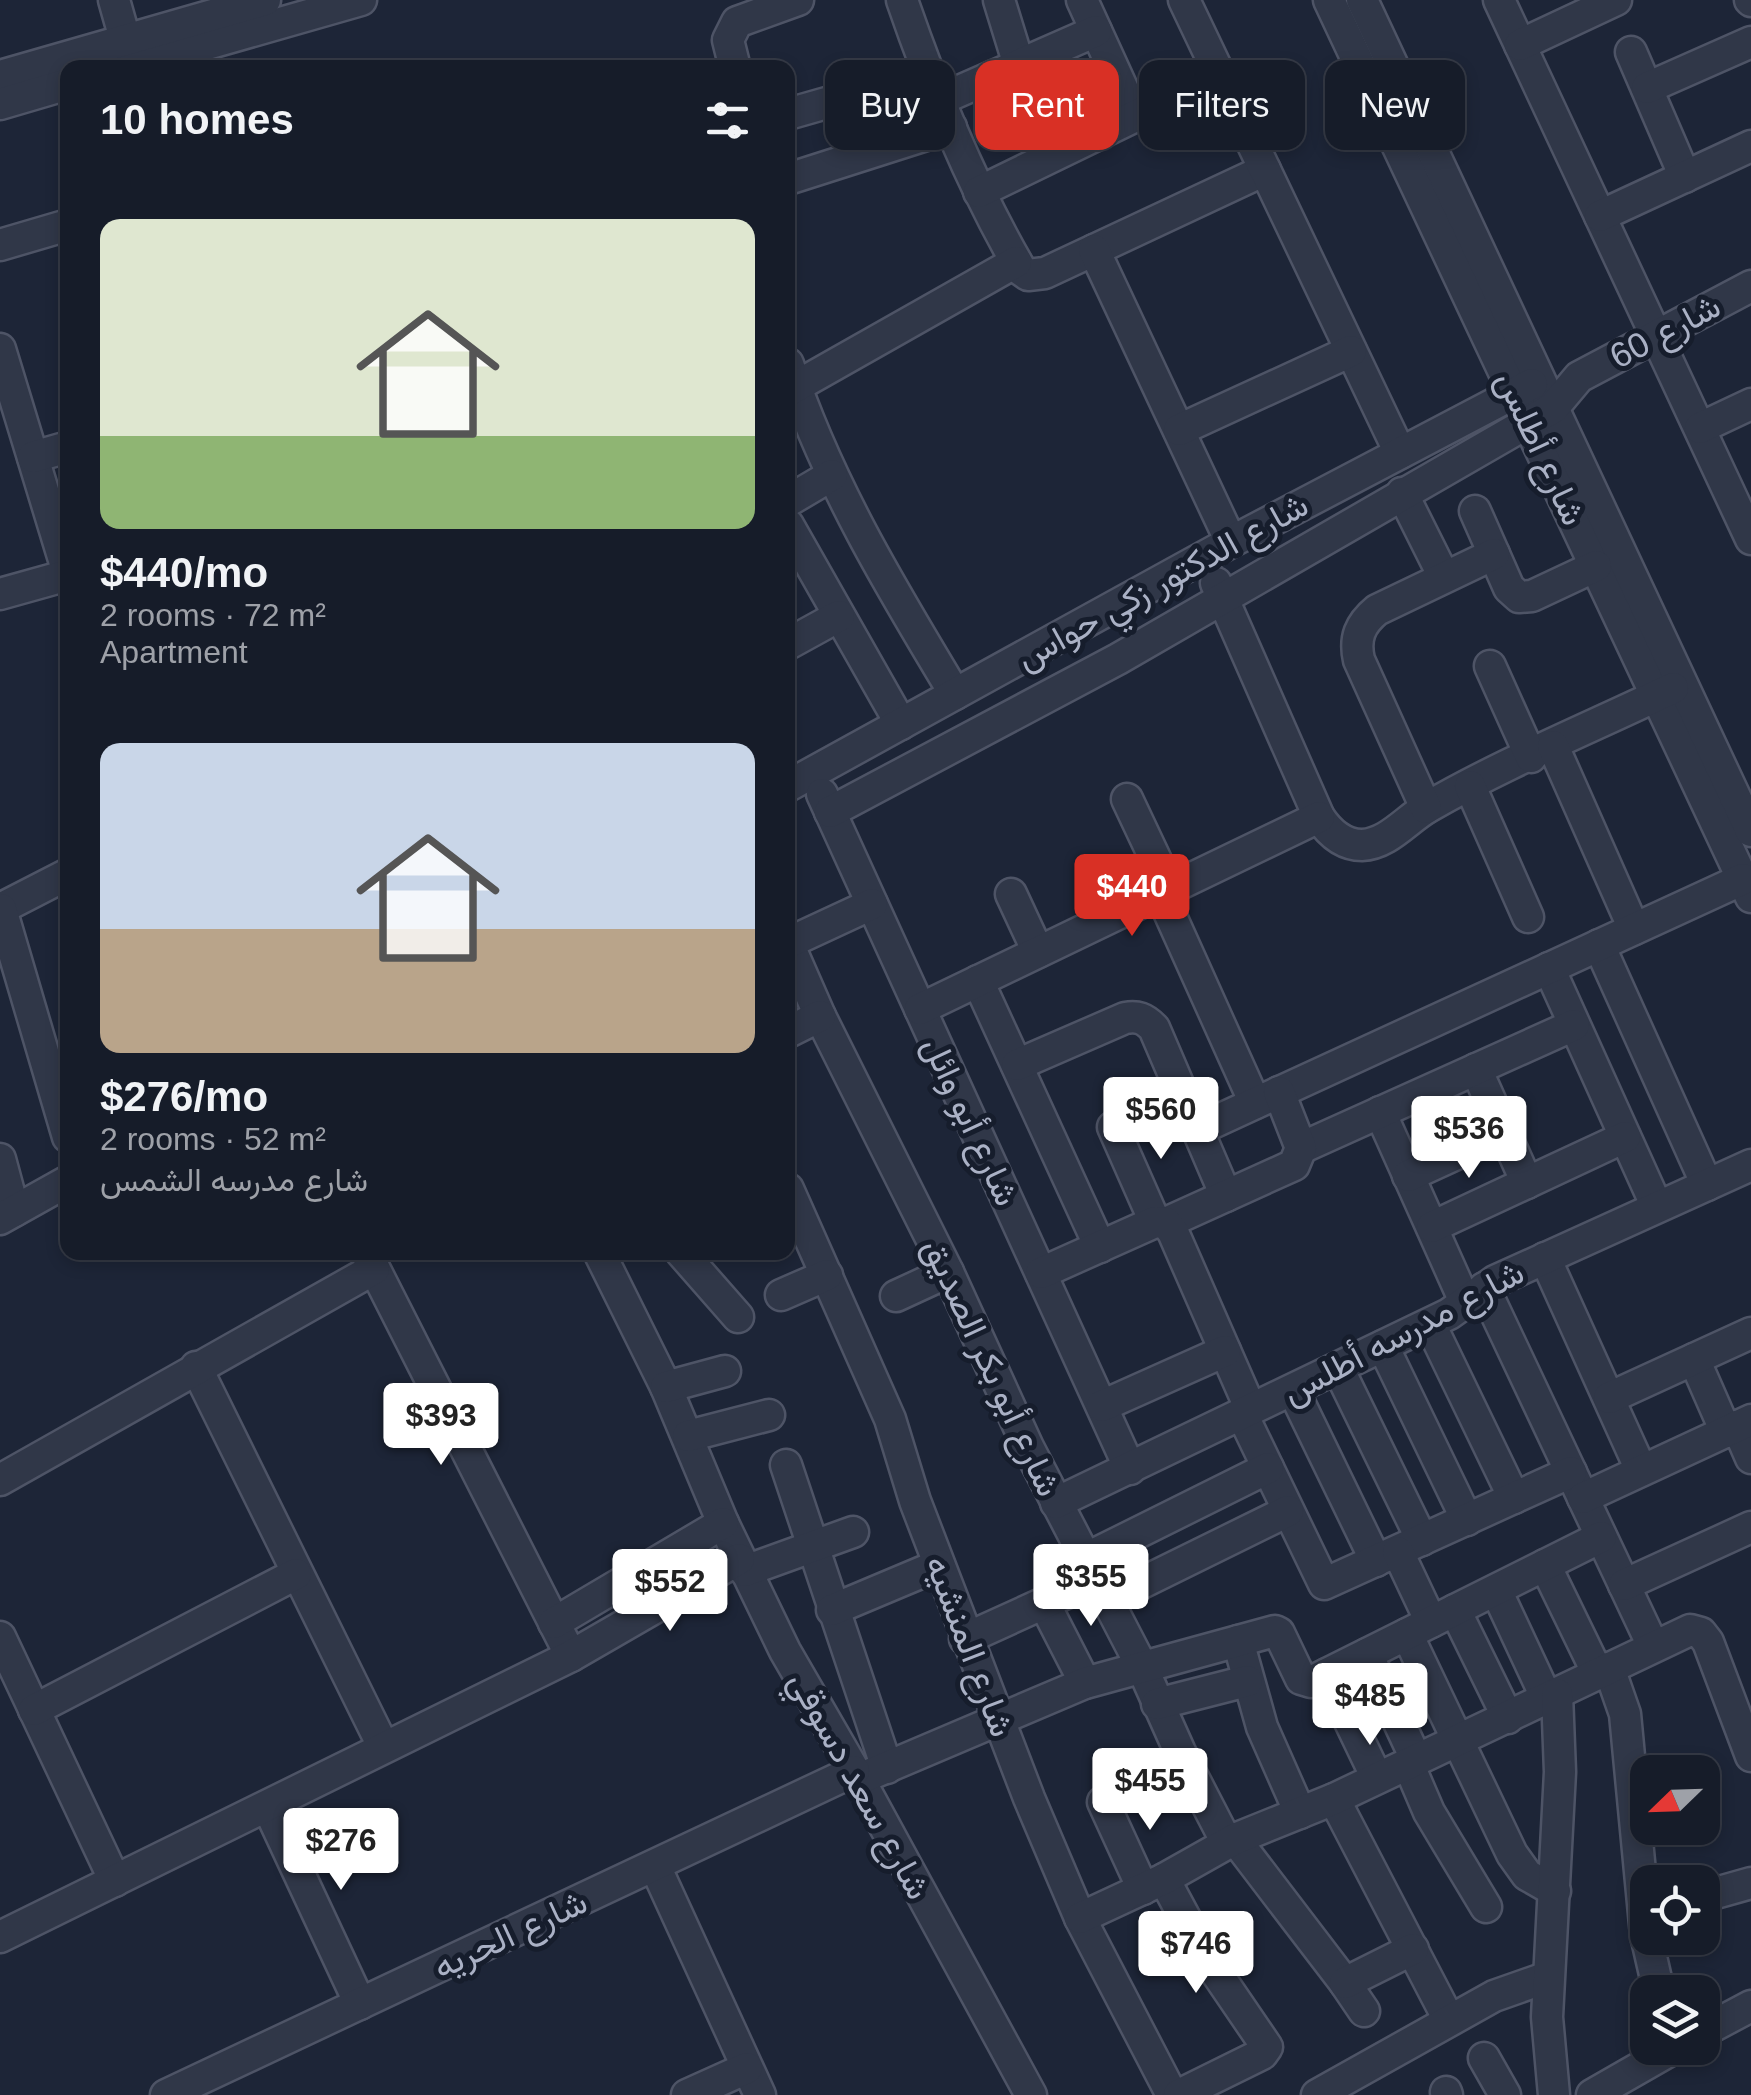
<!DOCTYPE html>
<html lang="en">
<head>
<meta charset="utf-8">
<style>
	:root { --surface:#161c29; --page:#1f2531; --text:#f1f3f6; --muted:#9ea1a8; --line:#353a46; --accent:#d93025 }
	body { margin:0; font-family:Arial,Vazirmatn,sans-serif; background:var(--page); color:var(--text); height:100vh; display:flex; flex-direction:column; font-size:38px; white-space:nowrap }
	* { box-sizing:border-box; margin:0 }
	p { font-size:32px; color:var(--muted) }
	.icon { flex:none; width:55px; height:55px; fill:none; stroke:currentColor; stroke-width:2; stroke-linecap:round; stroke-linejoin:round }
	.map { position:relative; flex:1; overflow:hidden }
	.sheet { position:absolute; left:60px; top:60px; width:735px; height:1200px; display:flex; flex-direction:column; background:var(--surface); border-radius:20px; box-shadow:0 5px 15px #0003,0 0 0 2px var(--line) }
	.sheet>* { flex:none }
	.hud { position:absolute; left:825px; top:60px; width:775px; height:90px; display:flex; gap:20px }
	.needle { width:65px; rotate:247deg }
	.tools { position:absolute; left:1630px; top:1755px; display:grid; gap:20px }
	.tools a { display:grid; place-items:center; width:90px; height:90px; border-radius:20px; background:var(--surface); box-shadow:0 5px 15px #0003,0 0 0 2px var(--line); font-size:50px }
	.price { position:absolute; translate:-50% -85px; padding:0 22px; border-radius:10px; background:#fff; color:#222; font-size:32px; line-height:65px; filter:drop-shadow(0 2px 5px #0008) }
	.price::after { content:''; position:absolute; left:50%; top:60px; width:30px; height:22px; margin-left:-15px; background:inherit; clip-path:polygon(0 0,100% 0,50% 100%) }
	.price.selected { background:var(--accent); color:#fff }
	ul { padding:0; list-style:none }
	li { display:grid; align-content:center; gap:20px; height:530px; padding:0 40px }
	li span { display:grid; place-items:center; height:310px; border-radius:20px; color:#555 }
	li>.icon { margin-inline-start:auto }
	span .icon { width:180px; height:180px; fill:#fffc; stroke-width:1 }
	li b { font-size:42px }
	h2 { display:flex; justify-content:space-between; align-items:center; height:120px; padding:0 40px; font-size:42px }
	.pill { padding:0 35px; border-radius:20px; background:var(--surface); box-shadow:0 5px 15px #0003,0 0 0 2px var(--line); font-size:35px; line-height:90px }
	.pill.selected { background:var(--accent); color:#fff }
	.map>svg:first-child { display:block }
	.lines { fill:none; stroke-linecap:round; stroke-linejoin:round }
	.minor-casing { stroke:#4e5466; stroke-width:35 }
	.minor { stroke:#303748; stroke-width:30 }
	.labels { text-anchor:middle; stroke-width:10; stroke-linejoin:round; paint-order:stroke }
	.street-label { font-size:35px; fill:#aab1c5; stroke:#161d2c }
</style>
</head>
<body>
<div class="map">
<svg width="1751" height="2095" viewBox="0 0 1751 2095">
	<rect width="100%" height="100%" fill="#1d2537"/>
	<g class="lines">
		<g class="minor-casing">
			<g id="minor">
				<polyline points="114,0 131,60"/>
				<path d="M902,0C934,93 971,184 1021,270L1028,275L1045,273L1265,170"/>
				<polyline points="999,0 1019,65"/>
				<polyline points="1082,0 1135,116"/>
				<polyline points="1184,0 1400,453"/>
				<polyline points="1329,0 1751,897"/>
				<polyline points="1362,0 1751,831"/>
				<polyline points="1499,0 1751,539"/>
				<polyline points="1750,0 1751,1"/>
				<polyline points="1520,45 1616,0"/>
				<polyline points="1631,52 1685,177"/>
				<polyline points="123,68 361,0"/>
				<polyline points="735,68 728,40 737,22 798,0"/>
				<polyline points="0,76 265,0"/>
				<polyline points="1647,88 1751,42"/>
				<polyline points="939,100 1096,31"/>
				<polyline points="0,104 68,84"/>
				<polyline points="788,114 928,74"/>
				<polyline points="788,179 951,127"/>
				<polyline points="979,192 1220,75"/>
				<polyline points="1600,216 1751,146"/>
				<polyline points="0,245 68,225"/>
				<polyline points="1094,250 1231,542"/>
				<polyline points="0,349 68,573"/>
				<path d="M788,364C827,482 891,588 955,694"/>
				<polyline points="788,391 1016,262"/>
				<polyline points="1700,428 1751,404"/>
				<polyline points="1179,430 1351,351"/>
				<polyline points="33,457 68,447"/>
				<polyline points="1402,493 1444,577"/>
				<polyline points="788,501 832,475"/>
				<polyline points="1475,511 1509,588 1519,597 1532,596 1596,566"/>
				<polyline points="788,525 901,724"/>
				<path d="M1216,583L1319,817C1329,832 1342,845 1362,845C1388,844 1407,819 1428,807C1506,762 1592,727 1673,688"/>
				<polyline points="0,594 68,575"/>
				<polyline points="788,644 839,616"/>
				<polyline points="1490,666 1531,757"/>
				<polyline points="1553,746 1634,929"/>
				<polyline points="788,786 1231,542 1532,384"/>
				<polyline points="1470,786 1528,917"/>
				<polyline points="822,794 1130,1469"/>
				<polyline points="1127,799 1169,888"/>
				<path d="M1426,808L1359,660C1354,638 1360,624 1377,610L1494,554"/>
				<polyline points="830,812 1118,659 1553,408 1579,377 1751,286"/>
				<polyline points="1160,892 1255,1103"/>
				<polyline points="1011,894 1038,952"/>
				<polyline points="0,909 68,874"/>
				<polyline points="1,909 68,1137"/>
				<polyline points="788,943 820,1016 948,1272 1028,1447 1142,1667 1180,1752 1227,1843"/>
				<polyline points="788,943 872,904"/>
				<polyline points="1599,945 1707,1185"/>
				<polyline points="1549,968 1657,1207"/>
				<polyline points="978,981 1100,1247"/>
				<polyline points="920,1009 1319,817"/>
				<polyline points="788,1032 820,1016"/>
				<path d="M1017,1065L1125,1018C1138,1016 1144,1018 1154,1028L1226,1196"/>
				<polyline points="1476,1069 1527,1183"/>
				<polyline points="1380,1112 1466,1304"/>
				<polyline points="1113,1127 1155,1222"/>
				<polyline points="1197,1130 1743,879"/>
				<polyline points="1301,1148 1574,1025"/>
				<polyline points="0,1159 14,1211"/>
				<polyline points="1408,1176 1504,1132"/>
				<polyline points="788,1189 890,1419 915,1501 1029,1798 1080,1918 1172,2095"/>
				<polyline points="0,1219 68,1181"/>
				<polyline points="1166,1223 1294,1165 1301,1148 1279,1092"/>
				<polyline points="1432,1227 1625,1137"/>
				<polyline points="366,1252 571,1656"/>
				<polyline points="599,1252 666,1387 723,1523 785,1651 859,1779 1031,2095"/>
				<polyline points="681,1252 738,1317"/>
				<polyline points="1545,1258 1641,1470"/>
				<polyline points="1041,1273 1155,1222 1166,1223 1173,1232 1251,1410"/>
				<polyline points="1484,1288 1653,1646"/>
				<polyline points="781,1295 827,1275"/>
				<polyline points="896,1296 948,1272"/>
				<polyline points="1430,1324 1514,1498"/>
				<polyline points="1383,1346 1467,1520"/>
				<polyline points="1694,1359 1726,1432"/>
				<polyline points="196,1367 383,1746"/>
				<polyline points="1338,1368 1422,1540"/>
				<polyline points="666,1387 725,1371"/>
				<polyline points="1293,1390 1376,1561"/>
				<polyline points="1609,1398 1751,1333"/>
				<polyline points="1102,1406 1225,1351"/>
				<polyline points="1242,1414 1324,1584 1571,1472"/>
				<polyline points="1737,1426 1751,1458"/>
				<polyline points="688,1436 769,1415"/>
				<polyline points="786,1465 887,1768"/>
				<polyline points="0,1480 374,1269"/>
				<polyline points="1583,1498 1751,1420"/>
				<polyline points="1056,1503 1449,1314 1495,1281 1751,1165"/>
				<polyline points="1398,1552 1431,1622"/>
				<polyline points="1087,1558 1268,1468"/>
				<polyline points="1545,1565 1598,1674"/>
				<polyline points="745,1571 853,1532"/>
				<polyline points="1624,1585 1751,1527"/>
				<polyline points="1496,1590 1547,1699"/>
				<polyline points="1107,1600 1288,1511"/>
				<polyline points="1044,1603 1085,1683"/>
				<polyline points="832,1610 939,1565"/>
				<polyline points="1455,1610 1508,1718"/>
				<polyline points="554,1623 723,1523"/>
				<polyline points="1407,1634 1512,1854 1527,1875 1555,1891"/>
				<polyline points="0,1637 115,1881"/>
				<polyline points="965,1639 1097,1579"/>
				<polyline points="1238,1641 1262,1727 1300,1813"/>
				<polyline points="1367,1654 1416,1759"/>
				<polyline points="1609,1668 1625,1714 1646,1935 1659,1992"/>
				<polyline points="1327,1674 1377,1778"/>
				<polyline points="1157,1704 1247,1681"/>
				<polyline points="34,1710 296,1574"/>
				<polyline points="1408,1763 1429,1812 1486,1907"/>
				<polyline points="859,1779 1085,1683 1275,1631 1279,1633 1301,1679 1311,1682 1601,1537"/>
				<polyline points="1334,1799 1449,2020"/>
				<polyline points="1103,1802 1143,1889"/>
				<polyline points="268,1807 360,2004"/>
				<polyline points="1235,1839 1345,1983 1364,2011"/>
				<polyline points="655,1866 760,2095"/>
				<polyline points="1164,1879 1207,1959 1267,2047 1262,2054 1179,2095"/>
				<polyline points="1705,1896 1751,1883"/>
				<polyline points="1080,1918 1164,1879 1235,1839 1334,1799 1690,1630 1701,1633 1708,1642 1751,1756"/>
				<polyline points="0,1937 571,1656 739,1559"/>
				<polyline points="1345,1983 1413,1949"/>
				<polyline points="1702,2032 1751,2006"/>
				<polyline points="1484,2058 1505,2095"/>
				<polyline points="1446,2092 1447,2095"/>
				<polyline points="166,2095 854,1771"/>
				<polyline points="687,2095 747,2068"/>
				<polyline points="1317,2095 1494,1996 1548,1977"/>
				<polyline points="1554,2095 1547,2017 1560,1772 1557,1694"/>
				<polyline points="1592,2095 1674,2048"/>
			</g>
		</g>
		<use href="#minor" class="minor"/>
	</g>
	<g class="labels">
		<g class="street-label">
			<text transform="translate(1665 331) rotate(-28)" y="12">شارع 60</text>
			<text transform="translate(1541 448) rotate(65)" y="12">شارع أطلس</text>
			<text transform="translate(1162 581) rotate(-29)" y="12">شارع الدكتور زكي حواس</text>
			<text transform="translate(971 1121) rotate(65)" y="12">شارع أبو وائل</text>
			<text transform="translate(1403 1332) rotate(-28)" y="12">شارع مدرسه أطلس</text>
			<text transform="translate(992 1367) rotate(65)" y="12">شارع أبو بكر الصديق</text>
			<text transform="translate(970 1646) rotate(69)" y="12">شارع المنشيه</text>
			<text transform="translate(860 1785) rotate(61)" y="12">شارع سعد دسوقي</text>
			<text transform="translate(510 1934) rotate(-25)" y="12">شارع الحريه</text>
		</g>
	</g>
</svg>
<div class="tools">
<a><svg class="needle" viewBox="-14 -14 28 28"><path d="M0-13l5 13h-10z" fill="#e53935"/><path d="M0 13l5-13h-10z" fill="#9ea1a8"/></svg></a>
<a><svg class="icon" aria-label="locate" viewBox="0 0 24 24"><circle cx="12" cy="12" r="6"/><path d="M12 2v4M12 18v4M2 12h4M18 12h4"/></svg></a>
<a><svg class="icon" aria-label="layers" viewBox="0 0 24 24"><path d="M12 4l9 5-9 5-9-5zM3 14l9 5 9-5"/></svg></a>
</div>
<b class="price selected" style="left:1132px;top:939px">$440</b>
<b class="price" style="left:1161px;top:1162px">$560</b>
<b class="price" style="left:1469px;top:1181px">$536</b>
<b class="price" style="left:441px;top:1468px">$393</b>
<b class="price" style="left:1091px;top:1629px">$355</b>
<b class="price" style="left:670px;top:1634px">$552</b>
<b class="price" style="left:1370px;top:1748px">$485</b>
<b class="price" style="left:1150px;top:1833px">$455</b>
<b class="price" style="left:341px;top:1893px">$276</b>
<b class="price" style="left:1196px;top:1996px">$746</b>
<div class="hud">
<a class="pill">Buy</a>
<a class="pill selected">Rent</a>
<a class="pill">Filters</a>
<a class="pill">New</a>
</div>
<section class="sheet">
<h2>10 homes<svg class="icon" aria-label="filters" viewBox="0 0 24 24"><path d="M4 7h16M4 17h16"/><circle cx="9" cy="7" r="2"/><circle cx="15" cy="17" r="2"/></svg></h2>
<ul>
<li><span style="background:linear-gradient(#dfe7d0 70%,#8fb573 0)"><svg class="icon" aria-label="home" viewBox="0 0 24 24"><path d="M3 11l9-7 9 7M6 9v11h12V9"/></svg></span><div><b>$440/mo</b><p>2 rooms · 72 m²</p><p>Apartment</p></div></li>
<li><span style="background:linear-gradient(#c9d6e8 60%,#b9a48a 0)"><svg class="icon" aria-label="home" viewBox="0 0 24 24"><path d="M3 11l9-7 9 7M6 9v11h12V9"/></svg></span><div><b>$276/mo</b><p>2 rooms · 52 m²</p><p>شارع مدرسه الشمس</p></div></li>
</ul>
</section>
</div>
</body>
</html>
